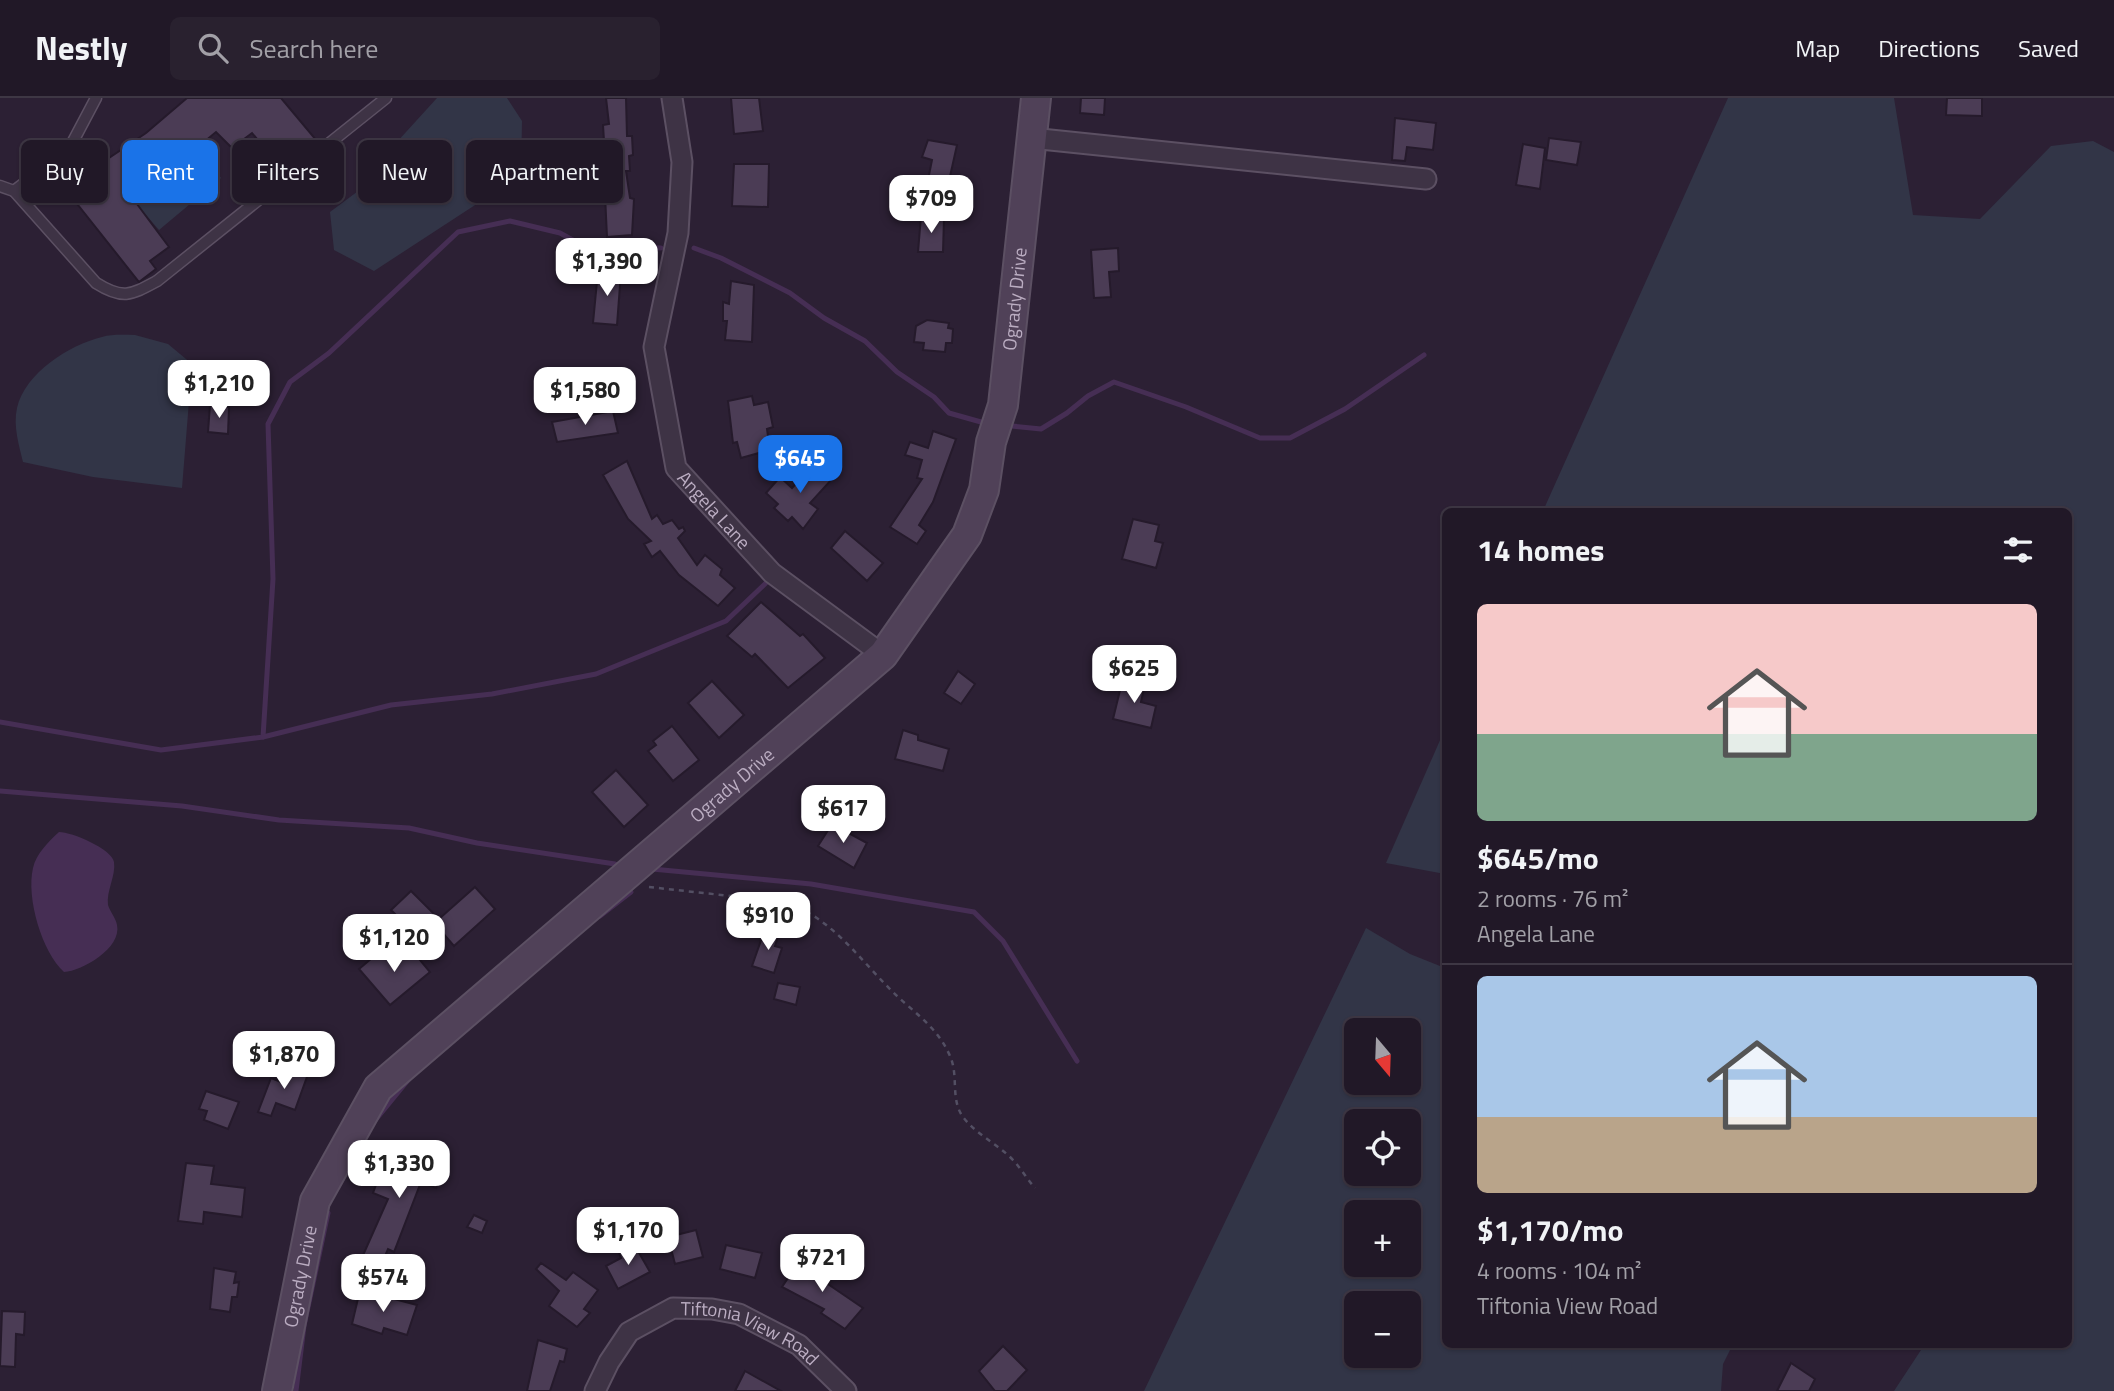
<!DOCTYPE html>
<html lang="en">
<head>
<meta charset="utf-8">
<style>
	:root { --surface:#211827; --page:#29212f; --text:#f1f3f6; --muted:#a2a0a7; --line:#3e3744; --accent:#1a73e8 }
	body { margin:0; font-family:"Titillium Web",sans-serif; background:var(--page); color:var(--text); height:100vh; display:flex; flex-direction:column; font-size:26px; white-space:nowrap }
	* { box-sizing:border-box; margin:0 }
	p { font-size:23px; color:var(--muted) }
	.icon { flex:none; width:38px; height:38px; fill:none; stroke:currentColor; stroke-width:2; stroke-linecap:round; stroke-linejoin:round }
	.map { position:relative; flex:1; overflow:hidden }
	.sheet { position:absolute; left:1442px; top:410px; width:630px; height:840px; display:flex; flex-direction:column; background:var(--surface); border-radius:10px; box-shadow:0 2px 5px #0004,0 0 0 2px var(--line) }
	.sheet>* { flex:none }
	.guide { position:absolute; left:21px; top:42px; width:665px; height:63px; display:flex; gap:14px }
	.needle { width:46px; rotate:161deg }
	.buttons { position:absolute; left:1344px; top:920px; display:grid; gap:14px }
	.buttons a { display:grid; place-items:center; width:77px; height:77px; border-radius:10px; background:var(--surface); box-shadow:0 2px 5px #0004,0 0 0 2px var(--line); font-size:35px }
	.price { position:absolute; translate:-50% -60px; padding:0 16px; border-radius:14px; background:#fff; color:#222; font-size:23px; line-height:46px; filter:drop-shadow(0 2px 4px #0008) }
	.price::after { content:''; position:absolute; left:50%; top:42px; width:21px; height:16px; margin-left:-10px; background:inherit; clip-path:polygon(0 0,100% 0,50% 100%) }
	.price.active { background:var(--accent); color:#fff }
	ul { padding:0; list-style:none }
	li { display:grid; align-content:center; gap:14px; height:371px; padding:0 35px }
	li+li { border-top:2px solid var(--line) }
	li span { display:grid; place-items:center; height:217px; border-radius:10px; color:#555 }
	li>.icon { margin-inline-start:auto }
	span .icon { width:126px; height:126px; fill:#fffc; stroke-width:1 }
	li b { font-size:30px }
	h2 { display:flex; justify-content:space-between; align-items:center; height:84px; padding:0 35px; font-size:30px }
	.chip { padding:0 24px; border-radius:10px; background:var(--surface); box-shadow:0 2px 5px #0004,0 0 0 2px var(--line); font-size:24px; line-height:63px }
	.chip.active { background:var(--accent); color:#fff }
	header { display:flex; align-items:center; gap:42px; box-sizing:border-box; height:98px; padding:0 35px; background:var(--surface); border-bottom:2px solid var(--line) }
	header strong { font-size:33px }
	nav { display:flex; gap:38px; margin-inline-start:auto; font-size:24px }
	.search { width:490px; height:63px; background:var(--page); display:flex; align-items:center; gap:18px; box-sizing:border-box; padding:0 24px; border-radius:10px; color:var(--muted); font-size:26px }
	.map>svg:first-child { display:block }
	.green { fill:#323547; fill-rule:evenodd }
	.water { fill:#462e54 }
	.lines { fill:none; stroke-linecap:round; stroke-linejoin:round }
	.stream { stroke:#462e54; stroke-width:5 }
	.building { fill:#4b3c55; stroke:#251a2b; stroke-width:2 }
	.lane-casing { stroke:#5c5063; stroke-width:13 }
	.street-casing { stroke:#5c5063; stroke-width:23 }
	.secondary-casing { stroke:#5c5063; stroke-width:32 }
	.path { stroke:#534f63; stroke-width:2.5; stroke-dasharray:5 5; stroke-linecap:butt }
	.lane { stroke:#3e3345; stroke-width:10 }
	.street { stroke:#3e3345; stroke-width:19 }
	.secondary { stroke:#504158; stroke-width:28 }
	.labels { text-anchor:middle; stroke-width:5; stroke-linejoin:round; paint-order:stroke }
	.street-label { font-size:19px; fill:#bbadc2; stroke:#231929 }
</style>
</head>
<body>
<header>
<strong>Nestly</strong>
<div class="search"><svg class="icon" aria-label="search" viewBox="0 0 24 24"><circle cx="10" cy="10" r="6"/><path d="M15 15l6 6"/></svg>Search here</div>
<nav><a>Map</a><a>Directions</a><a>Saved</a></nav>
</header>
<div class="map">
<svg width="2114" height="1293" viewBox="0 0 2114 1293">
	<rect width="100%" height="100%" fill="#2c2034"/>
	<g class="green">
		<polygon points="437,0 507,0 522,23 521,77 374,173 334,152 330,114 389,70 396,45"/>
		<polygon points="1728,0 1894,0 1913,117 1980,121 2051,48 2093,43 2114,54 2114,1293 1894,1293 1921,1252 1921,1246 2068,1246 2068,413 1543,413"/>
		<polygon points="200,54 221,80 159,132 146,117 140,118 136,110"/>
		<path d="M135,237L168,246L192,266L182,390L93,379L23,364C19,347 13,328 17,310C25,275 69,247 102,239C112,236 124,237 135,237Z"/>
		<polygon points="1445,631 1445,776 1386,765"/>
		<path d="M1366,830L1410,856L1445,870L1446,1246H1733L1723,1266L1721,1293H1144ZM1356,933H1409V985H1356ZM1356,1024H1409V1076H1356ZM1356,1115H1409V1167H1356ZM1356,1206H1409V1258H1356Z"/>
	</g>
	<path class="water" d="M59,734C72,734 112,751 114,764C116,778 106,793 108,807C110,814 116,820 117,827C122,850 82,873 64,874C42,854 26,800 33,770C36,756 49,743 59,734Z"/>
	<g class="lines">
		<g class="stream">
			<polyline points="694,150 721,160 790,195 824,220 865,243 897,274 934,299 949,315 981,324"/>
			<polyline points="1012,328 1041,331 1067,315 1088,298 1114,284 1186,309 1260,340 1290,340 1345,311 1424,257"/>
			<polyline points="0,624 161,652 263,639 273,481 268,326 290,284 329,255 458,134 510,123 560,135 580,146 661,150"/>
			<polyline points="263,639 391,607 492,596 596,576 726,523 767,484"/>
			<polyline points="0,693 182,708 279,722 409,730 477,745 615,766"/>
			<polyline points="652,771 811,786 974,814 1003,843 1077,963"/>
			<polyline points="600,818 631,794"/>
			<polyline points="373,1025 409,981"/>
			<polyline points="296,1293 304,1228 328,1115"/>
		</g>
	</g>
	<g class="building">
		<polygon points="187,0 281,0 317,43 280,69 252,35 232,50 216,34 134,102 169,149 150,163 156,171 139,184 59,83 88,61 97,68 146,35"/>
		<polygon points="606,0 626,0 627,38 632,38 633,57 629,58 630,73 626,73 630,100 634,101 632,137 607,139 604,76 597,77 596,60 605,59 603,27 609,26"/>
		<polygon points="731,0 759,0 763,33 734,36"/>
		<polygon points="1081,0 1105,0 1104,17 1080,15"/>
		<polygon points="1947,0 1982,0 1982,18 1946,17"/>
		<polygon points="1395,20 1436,25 1433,52 1407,49 1405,63 1392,62"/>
		<polygon points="1549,40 1581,44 1577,67 1546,62"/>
		<polygon points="928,42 957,47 947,92 927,87 932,62 922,59"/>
		<polygon points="1523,46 1545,50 1540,91 1516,87"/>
		<polygon points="734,66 769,66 768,109 732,108"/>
		<polygon points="921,118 944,120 943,154 918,154"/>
		<polygon points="1118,150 1119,173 1109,174 1111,199 1094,200 1091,152"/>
		<polygon points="598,173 621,174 617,227 593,225"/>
		<polygon points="731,183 754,187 752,244 725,242 727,223 723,223 723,204 729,206"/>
		<polygon points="927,222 949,225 948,230 953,231 952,245 946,245 945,254 923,252 924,245 914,244 916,228"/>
		<polygon points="752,298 754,307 768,304 773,329 767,331 770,352 741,360 737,344 733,345 728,303"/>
		<polygon points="210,307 229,309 228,336 208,334"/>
		<polygon points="613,313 618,335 557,344 552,324"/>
		<polygon points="933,333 956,341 933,404 919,427 926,433 917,446 890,429 922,381 917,380 922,362 905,357 910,344 928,350"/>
		<polygon points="627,363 652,421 657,417 663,426 672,422 679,431 683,429 685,433 678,440 697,467 705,457 722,471 720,477 735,490 718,508 679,477 660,453 652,459 644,446 651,443 628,421 603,377"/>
		<polygon points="816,364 833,380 810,405 818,411 803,431 792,419 788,423 774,410 778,406 766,395 780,379 792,390"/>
		<polygon points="1133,421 1159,427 1155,443 1163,445 1156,470 1122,461"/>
		<polygon points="845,433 883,465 867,483 831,450"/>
		<polygon points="761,504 800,538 803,536 825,560 788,590 755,556 752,559 727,538"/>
		<polygon points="958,573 975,586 961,606 944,595"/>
		<polygon points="1123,580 1145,586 1141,604 1156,608 1151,630 1113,621"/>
		<polygon points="712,583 744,617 719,640 688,605"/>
		<polygon points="672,628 699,662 673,683 648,653 656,647 653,643"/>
		<polygon points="903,632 918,637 918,642 949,651 943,673 895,661"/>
		<polygon points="616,672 648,707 624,729 592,694"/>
		<polygon points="832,726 867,745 854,770 818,748"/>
		<polygon points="475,789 495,811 454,848 435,826 420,841 391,812 411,793 439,821"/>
		<polygon points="765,831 779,836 775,848 782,850 774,875 752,868"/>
		<polygon points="385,849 396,863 411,851 430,874 390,907 359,871"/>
		<polygon points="778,885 800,889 796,907 774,901"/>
		<polygon points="287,968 308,976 295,1012 276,1005 271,1018 258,1014 271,980 281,984"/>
		<polygon points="206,993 239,1004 228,1031 204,1022 207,1013 199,1011"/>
		<polygon points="389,1052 425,1067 431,1054 448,1062 436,1090 421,1084 394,1154 388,1151 379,1172 360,1164 388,1101 373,1095"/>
		<polygon points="186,1065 214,1068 211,1086 245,1090 242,1119 204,1114 203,1126 178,1123"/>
		<polygon points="474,1117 487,1123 482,1135 467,1129"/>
		<polygon points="696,1132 703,1159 675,1166 668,1139"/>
		<polygon points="634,1146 650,1174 618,1191 606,1168 621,1160 619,1155"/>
		<polygon points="726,1147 762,1155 755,1180 720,1171"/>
		<polygon points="800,1162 826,1176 822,1182 863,1210 845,1231 821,1215 824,1211 782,1189"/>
		<polygon points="541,1165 566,1182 573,1174 598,1192 584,1211 590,1215 577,1229 549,1208 559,1193 536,1171"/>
		<polygon points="214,1170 236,1174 234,1185 239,1184 237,1199 232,1199 230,1214 210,1211"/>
		<polygon points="360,1192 417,1207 407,1237 384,1230 382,1236 352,1226"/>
		<polygon points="2,1213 25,1214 24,1237 16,1236 15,1269 0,1268"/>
		<polygon points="538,1242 567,1251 564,1264 560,1263 550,1293 527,1293"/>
		<polygon points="1003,1248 1027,1272 1007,1293 995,1293 979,1273"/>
		<polygon points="1791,1265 1815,1281 1809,1293 1777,1293"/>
		<polygon points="745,1273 781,1293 735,1293"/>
	</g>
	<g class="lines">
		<g class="lane-casing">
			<g id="lane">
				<path d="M0,88L14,93L96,185C123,202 131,197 157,183L386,0"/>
				<polyline points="14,93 69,51 96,0"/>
			</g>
		</g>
		<g class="street-casing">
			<g id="street">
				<path id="s1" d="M672,0L682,64L678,135L654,249L676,370L772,475L883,557"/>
				<polyline points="1031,40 1426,81"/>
				<path id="s2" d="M595,1293L609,1264L629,1234L673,1210L712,1211L739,1216L799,1247L846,1293"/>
			</g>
		</g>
		<g class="secondary-casing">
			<g id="secondary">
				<path id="s3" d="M277,1293L315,1103L378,990L883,557L967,437L984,392L991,344L1003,307L1036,0"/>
			</g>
		</g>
		<path class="path" d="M649,789L785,804C838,822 865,871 906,906C924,922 940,935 950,958C959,978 950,1001 963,1019C977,1037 996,1045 1012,1061C1020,1069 1027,1081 1035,1090"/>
		<use href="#lane" class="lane"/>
		<use href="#street" class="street"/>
		<use href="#secondary" class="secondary"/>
	</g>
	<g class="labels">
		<g class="street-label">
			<text dy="7" stroke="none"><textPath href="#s3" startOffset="1377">Ogrady Drive</textPath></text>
			<text dy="7" stroke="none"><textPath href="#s1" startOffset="432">Angela Lane</textPath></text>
			<text dy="7" stroke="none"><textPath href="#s3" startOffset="789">Ogrady Drive</textPath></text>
			<text dy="7" stroke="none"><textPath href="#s3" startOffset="117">Ogrady Drive</textPath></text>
			<text dy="7" stroke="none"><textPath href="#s2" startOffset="201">Tiftonia View Road</textPath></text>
		</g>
	</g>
</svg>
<div class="buttons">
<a><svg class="needle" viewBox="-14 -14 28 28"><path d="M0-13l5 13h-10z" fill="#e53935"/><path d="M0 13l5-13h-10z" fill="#a2a0a7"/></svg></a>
<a><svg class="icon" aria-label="locate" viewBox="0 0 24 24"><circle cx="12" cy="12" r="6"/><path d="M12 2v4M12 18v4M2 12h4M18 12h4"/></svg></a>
<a>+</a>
<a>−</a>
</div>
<b class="price" style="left:931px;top:137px">$709</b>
<b class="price" style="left:607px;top:200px">$1,390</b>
<b class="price" style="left:219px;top:322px">$1,210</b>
<b class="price" style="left:585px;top:329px">$1,580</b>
<b class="price active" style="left:800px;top:397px">$645</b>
<b class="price" style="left:1134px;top:607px">$625</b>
<b class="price" style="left:843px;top:747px">$617</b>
<b class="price" style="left:768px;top:854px">$910</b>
<b class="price" style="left:394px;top:876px">$1,120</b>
<b class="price" style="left:284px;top:993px">$1,870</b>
<b class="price" style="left:399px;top:1102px">$1,330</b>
<b class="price" style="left:628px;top:1169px">$1,170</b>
<b class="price" style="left:822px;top:1196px">$721</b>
<b class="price" style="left:383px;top:1216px">$574</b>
<div class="guide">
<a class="chip">Buy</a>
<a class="chip active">Rent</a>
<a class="chip">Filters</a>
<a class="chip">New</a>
<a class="chip">Apartment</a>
</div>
<section class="sheet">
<h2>14 homes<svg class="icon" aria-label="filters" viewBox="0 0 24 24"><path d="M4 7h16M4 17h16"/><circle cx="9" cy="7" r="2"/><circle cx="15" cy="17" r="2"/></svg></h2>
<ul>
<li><span style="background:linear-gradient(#f6c9c9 60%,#7fa58c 0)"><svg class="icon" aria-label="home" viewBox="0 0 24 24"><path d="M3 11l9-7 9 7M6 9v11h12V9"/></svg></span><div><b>$645/mo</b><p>2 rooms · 76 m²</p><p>Angela Lane</p></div></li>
<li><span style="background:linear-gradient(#a9c7e8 65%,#b9a48a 0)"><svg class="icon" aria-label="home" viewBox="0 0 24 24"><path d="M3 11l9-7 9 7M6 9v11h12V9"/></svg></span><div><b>$1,170/mo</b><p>4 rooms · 104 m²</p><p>Tiftonia View Road</p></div></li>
</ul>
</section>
</div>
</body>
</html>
